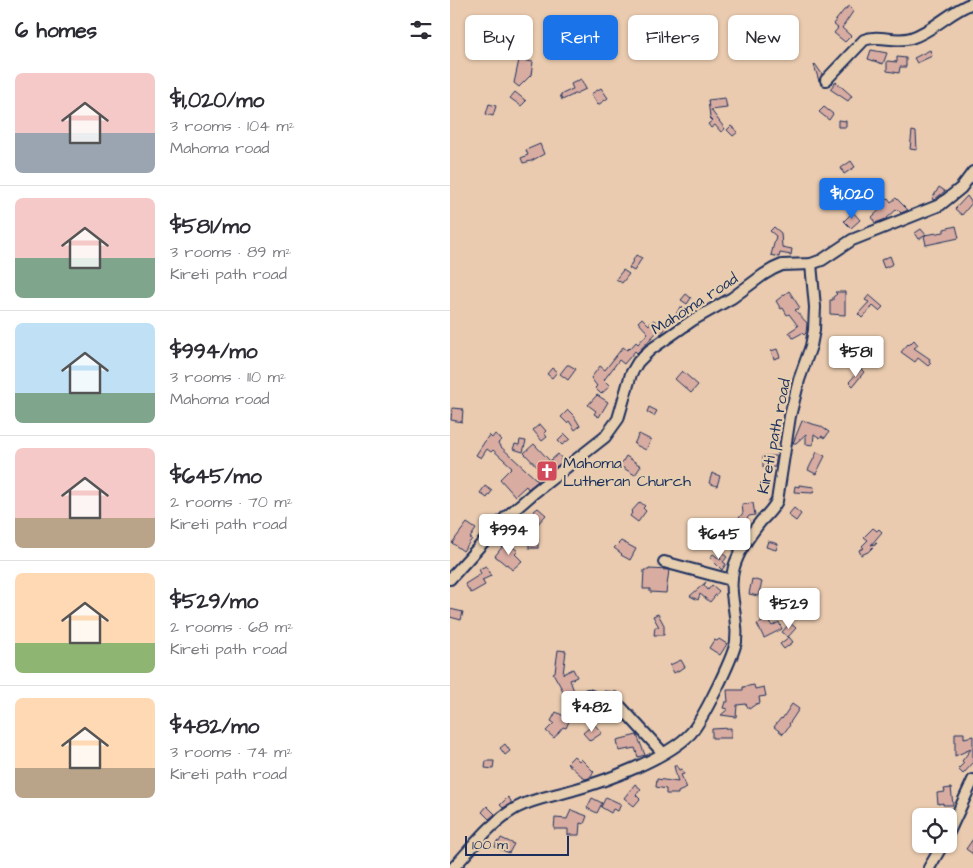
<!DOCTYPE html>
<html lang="en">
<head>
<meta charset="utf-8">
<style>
	:root { --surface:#fff; --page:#f2f2f3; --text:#2b2b33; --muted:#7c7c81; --line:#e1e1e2; --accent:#1a73e8 }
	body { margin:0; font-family:"Architects Daughter",sans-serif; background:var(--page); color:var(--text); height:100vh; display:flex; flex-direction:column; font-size:19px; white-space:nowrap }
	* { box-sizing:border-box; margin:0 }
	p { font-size:16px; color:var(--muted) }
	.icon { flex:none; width:28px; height:28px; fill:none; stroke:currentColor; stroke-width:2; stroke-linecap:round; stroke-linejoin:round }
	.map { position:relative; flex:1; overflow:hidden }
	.side { display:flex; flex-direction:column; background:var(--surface); width:450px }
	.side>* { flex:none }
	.guide { position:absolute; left:15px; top:15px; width:432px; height:45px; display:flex; gap:10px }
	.buttons { position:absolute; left:462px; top:808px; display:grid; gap:10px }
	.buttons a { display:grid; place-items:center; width:45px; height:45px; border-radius:8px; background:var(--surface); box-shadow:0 1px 4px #0004; font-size:25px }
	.scale { position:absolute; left:15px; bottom:12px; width:104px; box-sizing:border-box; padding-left:5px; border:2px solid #1b2f5e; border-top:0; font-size:14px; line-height:18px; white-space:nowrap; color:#1b2f5e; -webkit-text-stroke:4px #e7ceaf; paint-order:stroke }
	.price { position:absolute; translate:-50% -42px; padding:0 11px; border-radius:5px; background:#fff; color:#222; font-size:16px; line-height:32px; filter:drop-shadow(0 1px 2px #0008) }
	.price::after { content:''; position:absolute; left:50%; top:30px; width:15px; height:11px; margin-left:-8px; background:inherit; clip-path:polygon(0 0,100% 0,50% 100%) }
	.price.current { background:var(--accent); color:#fff }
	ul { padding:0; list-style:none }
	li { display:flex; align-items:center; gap:15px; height:125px; padding:0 15px }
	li+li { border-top:1px solid var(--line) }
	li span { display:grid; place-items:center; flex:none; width:140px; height:100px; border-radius:8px; color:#555 }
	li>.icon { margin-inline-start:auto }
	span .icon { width:60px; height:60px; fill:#fffc; stroke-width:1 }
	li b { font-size:21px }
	h2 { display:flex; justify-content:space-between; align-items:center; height:60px; padding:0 15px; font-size:21px }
	.pill { padding:0 18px; border-radius:8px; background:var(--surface); box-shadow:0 1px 4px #0004; font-size:18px; line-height:45px }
	.pill.current { background:var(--accent); color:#fff }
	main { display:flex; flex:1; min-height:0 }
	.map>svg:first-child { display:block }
	.building { fill:#d9aca2; stroke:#1b2f5e }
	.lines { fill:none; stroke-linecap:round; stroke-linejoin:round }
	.minor-casing { stroke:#1b2f5e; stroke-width:14 }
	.minor { stroke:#e7ceaf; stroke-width:10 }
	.labels { text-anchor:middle; stroke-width:4.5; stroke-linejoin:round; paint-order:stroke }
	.street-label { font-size:16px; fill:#1b2f5e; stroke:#e7ceaf }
	.poi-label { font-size:16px; fill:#1b2f5e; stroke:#e7ceaf; text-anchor:start }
</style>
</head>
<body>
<main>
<section class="side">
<h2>6 homes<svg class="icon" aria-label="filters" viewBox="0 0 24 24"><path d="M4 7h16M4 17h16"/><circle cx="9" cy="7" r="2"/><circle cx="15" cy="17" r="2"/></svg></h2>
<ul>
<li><span style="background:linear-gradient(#f6c9c9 60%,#9aa5b1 0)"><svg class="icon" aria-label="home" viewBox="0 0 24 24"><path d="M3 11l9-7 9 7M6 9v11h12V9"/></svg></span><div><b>$1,020/mo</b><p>3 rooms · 104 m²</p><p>Mahoma road</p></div></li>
<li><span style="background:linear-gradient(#f6c9c9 60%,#7fa58c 0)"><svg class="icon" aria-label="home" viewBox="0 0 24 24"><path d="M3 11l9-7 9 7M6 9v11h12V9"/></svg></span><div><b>$581/mo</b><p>3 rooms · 89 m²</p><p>Kireti path road</p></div></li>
<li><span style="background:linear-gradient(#bfe0f5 70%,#7fa58c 0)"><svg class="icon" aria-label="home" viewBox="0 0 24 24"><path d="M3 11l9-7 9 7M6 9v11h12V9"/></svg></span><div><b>$994/mo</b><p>3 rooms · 110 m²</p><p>Mahoma road</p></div></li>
<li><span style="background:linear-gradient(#f6c9c9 70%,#b9a48a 0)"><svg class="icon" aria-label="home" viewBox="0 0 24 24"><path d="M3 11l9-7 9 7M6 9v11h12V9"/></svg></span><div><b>$645/mo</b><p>2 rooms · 70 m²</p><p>Kireti path road</p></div></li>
<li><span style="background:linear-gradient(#ffd9b3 70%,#8fb573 0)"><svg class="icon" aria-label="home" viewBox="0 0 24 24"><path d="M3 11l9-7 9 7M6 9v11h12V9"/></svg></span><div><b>$529/mo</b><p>2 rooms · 68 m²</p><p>Kireti path road</p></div></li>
<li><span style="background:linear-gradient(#ffd9b3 70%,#b9a48a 0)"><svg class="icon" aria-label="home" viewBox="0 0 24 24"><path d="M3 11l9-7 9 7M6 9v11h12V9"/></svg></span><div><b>$482/mo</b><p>3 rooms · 74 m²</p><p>Kireti path road</p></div></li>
</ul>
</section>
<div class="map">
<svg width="523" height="868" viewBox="0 0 523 868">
	<rect width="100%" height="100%" fill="#eacbaf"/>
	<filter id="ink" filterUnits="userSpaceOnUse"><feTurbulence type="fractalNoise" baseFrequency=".02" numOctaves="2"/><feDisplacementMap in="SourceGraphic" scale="10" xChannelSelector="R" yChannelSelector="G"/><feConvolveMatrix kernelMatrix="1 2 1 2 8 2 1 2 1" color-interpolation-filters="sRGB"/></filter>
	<g filter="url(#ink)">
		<g class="building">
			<polygon points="400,6 404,10 392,28 401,36 395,42 384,33 388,28 383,24 394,10"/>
			<polygon points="71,17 73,21 71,22 84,30 79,37 72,33 68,23 56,29 54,24"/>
			<polygon points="334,19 345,23 339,40 335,39 334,48 320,45 320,37 327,38"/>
			<polygon points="55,40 66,52 61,56 50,44"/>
			<polygon points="421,50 437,53 433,64 418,59"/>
			<polygon points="480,50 482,56 467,63 464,58"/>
			<polygon points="447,57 456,58 456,67 450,67 449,73 437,71 437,61 447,62"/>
			<polygon points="69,60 83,62 81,75 69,87 64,83"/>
			<polygon points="365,64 372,74 369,81 364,65"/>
			<polygon points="131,79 136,89 112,100 110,95 123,89 121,84"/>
			<polygon points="386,82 402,96 398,101 380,89"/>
			<polygon points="151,88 158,98 148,105 141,94"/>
			<polygon points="65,92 76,101 71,106 60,98"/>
			<polygon points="275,98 277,108 261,110 275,129 271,132 265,125 261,128 258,124 262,121 259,118 260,117 258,100"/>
			<polygon points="39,104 46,106 43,116 36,114"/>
			<polygon points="374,107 383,114 379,120 369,112"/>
			<polygon points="388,120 396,121 396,127 388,127"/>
			<polygon points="281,126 288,132 283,136 277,130"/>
			<polygon points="462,131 466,132 467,150 460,149"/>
			<polygon points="90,144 94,154 81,161 73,163 71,158 78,155 76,150"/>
			<polygon points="401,161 405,167 394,174 391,168"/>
			<polygon points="489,187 495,191 484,200 482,199"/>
			<polygon points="517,196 522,203 512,215 505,209"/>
			<polygon points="438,198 441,202 446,198 458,210 451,213 447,209 436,219 425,223 422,217 435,205 433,202"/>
			<polygon points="403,212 410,220 401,228 394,221"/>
			<polygon points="506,226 509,238 476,245 474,235 494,232 494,229"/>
			<polygon points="324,227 331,233 332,247 342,249 341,255 330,253 329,257 321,255 326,236 320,231"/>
			<polygon points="471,229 476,235 469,239 465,233"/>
			<polygon points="186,255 192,258 184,271 179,268"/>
			<polygon points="440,256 443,264 434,268 431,260"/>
			<polygon points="173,270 179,274 172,283 166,279"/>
			<polygon points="339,291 350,308 345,310 357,323 356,333 354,335 352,333 343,338 339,332 348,326 339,314 337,315 333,308 331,309 326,301"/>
			<polygon points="385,292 395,292 395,315 380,314 380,300 383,300 383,297 387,294"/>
			<polygon points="236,294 241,298 237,304 231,300"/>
			<polygon points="419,295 433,307 429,311 423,306 412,318 408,314 419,302 415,300"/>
			<polygon points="230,307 238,309 231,320 225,316"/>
			<polygon points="192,318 199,325 203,320 216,328 211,334 207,332 187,353 185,351 174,364 169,360 154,380 160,386 151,394 145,388 147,386 141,378 150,366 155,370 173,347 177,350 179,348 180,349 186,342 188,344 198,333 188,322"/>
			<polygon points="464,340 468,345 464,348 480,359 479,361 481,363 478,366 468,358 465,362 451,352 458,344 459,345"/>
			<polygon points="327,349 330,357 324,359 321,351"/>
			<polygon points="117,365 119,365 126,369 118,380 110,374"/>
			<polygon points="102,368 107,372 102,378 97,374"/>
			<polygon points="411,369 414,372 403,386 399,382"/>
			<polygon points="232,371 248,385 241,393 225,379"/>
			<polygon points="147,395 158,402 149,417 144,414 146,411 138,405"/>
			<polygon points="199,407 207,411 204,416 197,412"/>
			<polygon points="2,408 13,409 12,422 1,420"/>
			<polygon points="118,410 124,416 130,426 125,430 119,421 117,423 111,417"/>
			<polygon points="352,421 370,426 379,432 375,438 371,436 370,438 364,434 363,445 356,444 356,434 346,443 343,443"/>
			<polygon points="90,424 96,431 94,433 97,437 92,441 83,430"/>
			<polygon points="45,434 52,440 48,443 50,446 88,481 78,489 76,486 65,496 50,479 62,467 43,450 41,452 37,449 31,458 26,455 39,435 42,438"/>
			<polygon points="115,434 120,439 112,445 108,441"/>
			<polygon points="189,434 201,440 196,450 184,444"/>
			<polygon points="70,440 76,441 73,452 63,449 65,444 69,445"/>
			<polygon points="84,444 100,461 108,454 112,459 110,460 112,462 95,475 74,453"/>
			<polygon points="367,452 375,456 366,474 358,470"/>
			<polygon points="176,456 191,466 185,475 170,466"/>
			<polygon points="313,456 327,456 325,467 313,468"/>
			<polygon points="262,473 270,476 267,486 259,483"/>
			<polygon points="349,485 364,487 363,493 344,492 345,486 349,487"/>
			<polygon points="35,486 42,491 37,498 30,493"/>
			<polygon points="190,502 195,506 193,508 196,511 188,522 180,516 182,513 181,512"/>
			<polygon points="303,503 305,515 299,516 286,531 281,528 293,513 292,504"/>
			<polygon points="88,508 96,515 84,528 84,511"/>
			<polygon points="344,508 351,514 346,521 338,515"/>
			<polygon points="17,523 26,529 20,538 22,539 13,551 2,543"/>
			<polygon points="423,528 427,531 429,529 432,532 421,545 427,543 418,552 411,555 409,550 414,548 412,546 418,540 414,537"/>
			<polygon points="66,531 73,534 71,540 63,537"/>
			<rect x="79" y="539" width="9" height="9"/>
			<polygon points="171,541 186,549 180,560 171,555 172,554 164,548"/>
			<polygon points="318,541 328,544 326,550 316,547"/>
			<polygon points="56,542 68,551 65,554 72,561 62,570 57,564 56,565 45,556"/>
			<polygon points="268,550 277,557 273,562 276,564 272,570 260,558 263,554 271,560"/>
			<polygon points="36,566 41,576 32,580 35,585 21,593 15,584 31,574 29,569"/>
			<polygon points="199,569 219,570 216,593 200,592 200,589 193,589 194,570 199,570"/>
			<polygon points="302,579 312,582 308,596 299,594"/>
			<polygon points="256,582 254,585 258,590 262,585 269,591 260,602 250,594 248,600 240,596"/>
			<polygon points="0,609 13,612 11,620 0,617"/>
			<polygon points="208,614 214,625 214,635 204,635 205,627 209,627 203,616"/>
			<polygon points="318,620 322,626 329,622 332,629 314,638 307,624"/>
			<polygon points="340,623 346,628 338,637 332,632"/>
			<polygon points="339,637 343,642 334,649 330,644"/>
			<polygon points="269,639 277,644 270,655 259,648 264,640 267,641"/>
			<polygon points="108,650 116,651 113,674 123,669 127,677 120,680 125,694 131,692 134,700 117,706 112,689 103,673 105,672"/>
			<polygon points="231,660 235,667 224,673 220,665"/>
			<polygon points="304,685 305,689 314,687 316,696 309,697 310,703 306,704 299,709 296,704 287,705 286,717 271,715 278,709 273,708 275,702 278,702 277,690 293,690 293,687"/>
			<polygon points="154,691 167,692 166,698 154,694"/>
			<polygon points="342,704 349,709 339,724 340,725 333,734 324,727 331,718 332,719"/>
			<polygon points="106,712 120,719 116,728 113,727 104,738 96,731 104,723 101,721"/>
			<polygon points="144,724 152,733 140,741 133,733"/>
			<polygon points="281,728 281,738 262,738 262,729"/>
			<polygon points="505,733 514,733 514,738 523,736 523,763 513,774 508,769 514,763 512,761 521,749 505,756"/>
			<polygon points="187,735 195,755 188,757 185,748 169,751 167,740"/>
			<polygon points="55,744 60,751 55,755 50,748"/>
			<polygon points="124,756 129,761 131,759 144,772 139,778 135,779 117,763"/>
			<polygon points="36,761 44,761 43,769 35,768"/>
			<polygon points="224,766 227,766 229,770 232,769 234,774 231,775 237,788 228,792 228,794 216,794 216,789 206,787 207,779 228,782"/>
			<polygon points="185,784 191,789 186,795 190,799 184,806 174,798"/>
			<polygon points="501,788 503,805 493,805 493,803 488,804 487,793 495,792 494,789"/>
			<polygon points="58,797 61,801 61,803 53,808 50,805"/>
			<polygon points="156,797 171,804 168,811 163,809 161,813 151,807"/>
			<polygon points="142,798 152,803 147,813 137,808"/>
			<polygon points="37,806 45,814 39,819 32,812"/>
			<polygon points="121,810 137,816 134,824 130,823 129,835 118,835 118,829 104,829 105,818 117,819"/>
			<polygon points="51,838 64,844 59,853 45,847 47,841 49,842"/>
			<polygon points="523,839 523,854 516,849"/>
		</g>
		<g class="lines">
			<g class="minor-casing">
				<g id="minor">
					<path d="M376,80L414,40C429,34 445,43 461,38C484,31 501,10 523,3"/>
					<polyline points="214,562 281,580"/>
					<polyline points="0,579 56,517 85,492 155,437 168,419 181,374 188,362 200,350 243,320 282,298 313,275 323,269 332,265 361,264 372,260 402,240 490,205 511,188 523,172"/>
					<polyline points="138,695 171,707 213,753"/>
					<polyline points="499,832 523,780"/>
					<path d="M3,868C23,847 41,822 66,808C84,798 104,796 123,790C156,781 218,758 241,733C253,719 282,660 286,642C286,637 287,631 286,627C285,606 278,587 284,567C289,550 300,535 311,521C317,515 323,509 327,501L340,416L349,380L361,346L364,330L365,307L361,264"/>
					<polyline points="479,868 493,844"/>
				</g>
			</g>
			<use href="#minor" class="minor"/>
		</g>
	</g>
	<defs>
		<g id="church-square" transform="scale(1.125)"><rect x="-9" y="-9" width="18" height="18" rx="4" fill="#d1495b" stroke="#e7ceaf"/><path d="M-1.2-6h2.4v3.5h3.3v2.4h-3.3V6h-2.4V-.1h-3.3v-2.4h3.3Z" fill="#fff"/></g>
	</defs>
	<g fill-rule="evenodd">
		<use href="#church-square" x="97" y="471"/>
	</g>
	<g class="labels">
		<g class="street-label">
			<text transform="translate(244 303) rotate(-33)" y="6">Mahoma road</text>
			<text transform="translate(323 436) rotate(-79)" y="6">Kireti path road</text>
		</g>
		<g class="poi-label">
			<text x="113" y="468">Mahoma<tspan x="113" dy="18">Lutheran Church</tspan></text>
		</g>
	</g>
</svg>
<div class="buttons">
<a><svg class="icon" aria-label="locate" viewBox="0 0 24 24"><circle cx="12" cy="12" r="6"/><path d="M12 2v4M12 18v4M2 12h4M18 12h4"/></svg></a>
</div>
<div class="scale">100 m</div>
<b class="price current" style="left:402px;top:220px">$1,020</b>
<b class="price" style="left:406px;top:378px">$581</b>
<b class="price" style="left:59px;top:556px">$994</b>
<b class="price" style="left:269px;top:560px">$645</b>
<b class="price" style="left:339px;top:630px">$529</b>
<b class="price" style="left:142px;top:733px">$482</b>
<div class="guide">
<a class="pill">Buy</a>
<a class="pill current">Rent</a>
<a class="pill">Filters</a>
<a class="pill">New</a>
</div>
</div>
</main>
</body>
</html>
